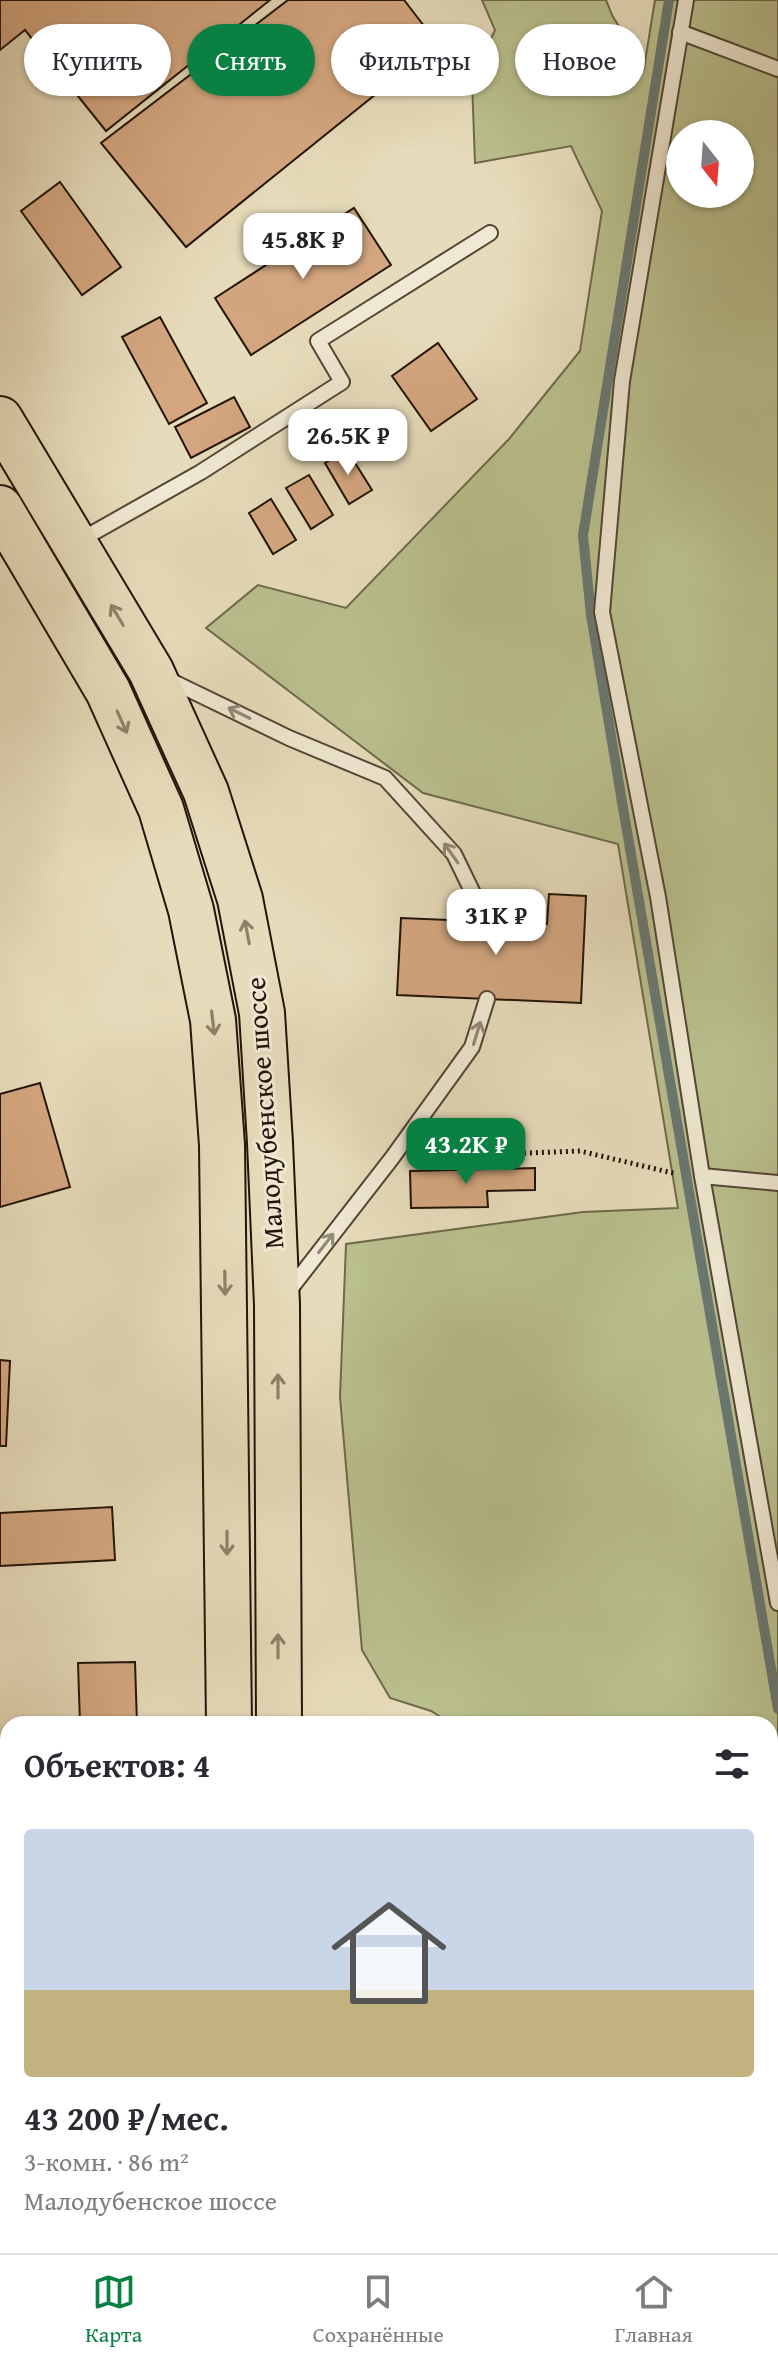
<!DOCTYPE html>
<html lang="ru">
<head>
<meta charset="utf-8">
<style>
	:root { --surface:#fff; --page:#f7f7f7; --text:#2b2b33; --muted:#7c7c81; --line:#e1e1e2; --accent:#0b8043 }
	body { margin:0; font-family:"Gentium Book Plus",serif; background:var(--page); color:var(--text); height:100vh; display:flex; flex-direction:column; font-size:30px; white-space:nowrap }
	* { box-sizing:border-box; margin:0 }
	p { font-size:26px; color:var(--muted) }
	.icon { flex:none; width:44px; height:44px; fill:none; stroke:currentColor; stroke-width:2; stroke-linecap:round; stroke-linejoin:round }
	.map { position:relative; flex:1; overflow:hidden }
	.sheet { position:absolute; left:0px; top:1716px; width:778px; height:538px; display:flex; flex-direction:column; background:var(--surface); border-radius:24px 24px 0 0; box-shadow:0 2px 6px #0004 }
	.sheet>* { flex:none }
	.guide { position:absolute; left:24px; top:24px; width:730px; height:72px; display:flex; gap:16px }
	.needle { width:52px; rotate:163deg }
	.tools { position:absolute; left:666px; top:120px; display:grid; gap:16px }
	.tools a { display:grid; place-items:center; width:88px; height:88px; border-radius:50%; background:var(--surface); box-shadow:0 2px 6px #0004; font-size:40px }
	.price { position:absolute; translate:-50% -68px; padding:0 18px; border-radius:16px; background:#fff; color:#222; font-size:26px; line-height:52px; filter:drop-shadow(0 2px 4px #0008) }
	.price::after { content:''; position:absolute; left:50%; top:48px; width:24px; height:18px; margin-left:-12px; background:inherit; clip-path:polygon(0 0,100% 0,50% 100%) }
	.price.selected { background:var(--accent); color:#fff }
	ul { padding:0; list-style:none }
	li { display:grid; align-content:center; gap:16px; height:424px; padding:0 24px }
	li+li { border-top:2px solid var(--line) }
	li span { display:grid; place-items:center; height:248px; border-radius:8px; color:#555 }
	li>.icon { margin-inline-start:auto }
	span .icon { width:144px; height:144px; fill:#fffc; stroke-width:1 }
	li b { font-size:34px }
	h2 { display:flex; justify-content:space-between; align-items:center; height:96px; padding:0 24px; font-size:34px }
	.tag { padding:0 28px; border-radius:36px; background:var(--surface); box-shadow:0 2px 6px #0004; font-size:28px; line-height:72px }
	.tag.selected { background:var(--accent); color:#fff }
	.tab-bar { display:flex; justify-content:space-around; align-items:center; height:112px; border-top:2px solid var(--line); background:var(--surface); font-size:22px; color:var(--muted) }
	.tab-bar a { display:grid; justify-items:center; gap:4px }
	.tab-bar .selected { color:var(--accent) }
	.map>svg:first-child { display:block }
	.green { fill:#b9bf8d; stroke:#6e6a4a; stroke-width:2; fill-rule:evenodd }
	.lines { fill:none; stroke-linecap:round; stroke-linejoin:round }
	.stream { stroke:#697771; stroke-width:10 }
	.building { fill:#d3a67f; stroke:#221407; stroke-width:2 }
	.lane-casing { stroke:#534634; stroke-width:18 }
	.highway-casing { stroke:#221407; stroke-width:48 }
	.path { stroke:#221407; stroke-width:5; stroke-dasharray:2 4; stroke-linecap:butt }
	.lane { stroke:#efe8d2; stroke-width:14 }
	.highway { stroke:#e6dbba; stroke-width:44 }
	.oneway { stroke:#8e8169 }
	.oneway2 { stroke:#938977 }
	.labels { text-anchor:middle; stroke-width:6; stroke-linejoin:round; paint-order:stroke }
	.street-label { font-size:28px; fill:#221407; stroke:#efe8d2 }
</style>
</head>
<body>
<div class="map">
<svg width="778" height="2253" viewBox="0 0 778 2253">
	<rect width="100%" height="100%" fill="#e6dbba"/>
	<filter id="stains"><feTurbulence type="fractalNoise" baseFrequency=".0025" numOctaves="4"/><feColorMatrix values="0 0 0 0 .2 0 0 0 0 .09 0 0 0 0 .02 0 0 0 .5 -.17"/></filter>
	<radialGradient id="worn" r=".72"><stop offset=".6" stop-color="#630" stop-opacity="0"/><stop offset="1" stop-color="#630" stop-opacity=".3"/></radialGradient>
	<g class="green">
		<path d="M482,0H606L612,15L644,68L655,0H778V1821L770,1820V1724H452L431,1711L390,1698L362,1650L340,1397L346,1244L583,1212L678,1208L618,844L423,793L206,628L258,585L346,608L509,439L580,351L602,211L571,146L475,163L472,81L495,30ZM680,134H740V194H680Z"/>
		<polygon points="359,2246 743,2246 744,2253 359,2253"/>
	</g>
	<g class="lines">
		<g class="stream">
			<polyline points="669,0 583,535 591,615 622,802 778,1709"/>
			<polyline points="775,2224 778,2239"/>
		</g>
	</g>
	<g class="building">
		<polygon points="0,0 270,0 106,131 25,30 0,50"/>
		<polygon points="288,0 404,0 438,44 186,247 101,143"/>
		<polygon points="60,182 121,267 82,295 21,211"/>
		<polygon points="354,208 391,265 251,355 215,298"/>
		<polygon points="160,317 207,403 169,424 122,337"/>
		<polygon points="438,343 477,399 431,431 392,376"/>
		<polygon points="234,397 250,427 191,458 175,427"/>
		<polygon points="347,450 372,490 349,504 325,463"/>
		<polygon points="309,475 333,515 311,529 286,488"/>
		<polygon points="271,499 296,540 273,554 249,513"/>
		<polygon points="549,894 586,896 581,1003 397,995 401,918 547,924"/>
		<polygon points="40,1083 70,1187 0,1207 0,1094"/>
		<polygon points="535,1168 535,1190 487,1191 488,1207 411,1208 410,1171"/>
		<polygon points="0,1360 10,1361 6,1446 0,1446"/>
		<polygon points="112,1507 115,1560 0,1566 0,1513"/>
		<polygon points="135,1662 137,1724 80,1724 78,1663"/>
		<rect x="0" y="1850" width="8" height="337"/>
		<polygon points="0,2208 8,2208 8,2246 54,2246 55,2253 0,2253"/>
	</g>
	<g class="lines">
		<g class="lane-casing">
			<g id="lane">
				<polyline points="686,0 622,381 602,612 658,897 702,1176 778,1603"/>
				<polyline points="680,32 778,69"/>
				<polyline points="77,542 201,472 342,382 318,341 490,233"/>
				<polyline points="165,678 289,738 385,778 454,854 487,922"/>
				<polyline points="702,1176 778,1183"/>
				<polyline points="288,1292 392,1158 472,1047 487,999"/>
				<polyline points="0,1826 8,1825"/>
				<polyline points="770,1897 778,1899"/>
			</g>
		</g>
		<g class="highway-casing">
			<g id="highway">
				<polyline points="0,419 151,671 206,792 240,899 262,1013 270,1143 277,1305 279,1724"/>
				<polyline points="0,508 108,691 161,809 191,910 213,1020 222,1145 229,1724"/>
				<polyline points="227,2253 227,2246"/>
				<polyline points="275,2253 275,2246"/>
			</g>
		</g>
		<g class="path">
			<polyline points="422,1157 580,1151 677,1174"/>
			<polyline points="770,1936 772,1919"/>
			<polyline points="770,2054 778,2083"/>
		</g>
		<use href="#lane" class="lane"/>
		<use href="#highway" class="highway"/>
	</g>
	<defs><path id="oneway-shaft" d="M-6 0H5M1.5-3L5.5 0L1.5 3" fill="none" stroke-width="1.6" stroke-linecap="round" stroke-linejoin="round" transform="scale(2)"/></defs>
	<g class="oneway">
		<use href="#oneway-shaft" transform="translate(117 615) rotate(-121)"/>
		<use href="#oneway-shaft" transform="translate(122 722) rotate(66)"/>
		<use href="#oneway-shaft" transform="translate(247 932) rotate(-101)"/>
		<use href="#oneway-shaft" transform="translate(213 1023) rotate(83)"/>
		<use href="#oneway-shaft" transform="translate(225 1283) rotate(89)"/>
		<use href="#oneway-shaft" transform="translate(278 1386) rotate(-90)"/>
		<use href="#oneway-shaft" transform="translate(227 1543) rotate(90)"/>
		<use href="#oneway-shaft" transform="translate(278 1646) rotate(-90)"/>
	</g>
	<g class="oneway2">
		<use href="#oneway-shaft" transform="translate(239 713) rotate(-154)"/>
		<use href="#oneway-shaft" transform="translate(451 853) rotate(-125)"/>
		<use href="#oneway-shaft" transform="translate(477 1033) rotate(-73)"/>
		<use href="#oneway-shaft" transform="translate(326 1243) rotate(-52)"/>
	</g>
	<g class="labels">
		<g class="street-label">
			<text transform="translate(264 1113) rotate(-94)" y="10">Малодубенское шоссе</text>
		</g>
	</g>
	<rect width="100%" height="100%" filter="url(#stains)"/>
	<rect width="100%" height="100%" fill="url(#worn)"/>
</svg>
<div class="tools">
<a><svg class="needle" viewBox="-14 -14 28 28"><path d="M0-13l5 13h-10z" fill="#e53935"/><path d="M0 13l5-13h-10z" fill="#7c7c81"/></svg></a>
</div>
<b class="price" style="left:303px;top:281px">45.8K ₽</b>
<b class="price" style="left:348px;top:477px">26.5K ₽</b>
<b class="price" style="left:496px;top:957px">31K ₽</b>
<b class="price selected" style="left:466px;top:1186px">43.2K ₽</b>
<div class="guide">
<a class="tag">Купить</a>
<a class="tag selected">Снять</a>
<a class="tag">Фильтры</a>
<a class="tag">Новое</a>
</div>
<section class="sheet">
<h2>Объектов: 4<svg class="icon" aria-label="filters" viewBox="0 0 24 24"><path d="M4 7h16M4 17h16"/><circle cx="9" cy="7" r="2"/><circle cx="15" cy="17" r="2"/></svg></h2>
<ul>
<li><span style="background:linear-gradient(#c9d6e8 65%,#c2b280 0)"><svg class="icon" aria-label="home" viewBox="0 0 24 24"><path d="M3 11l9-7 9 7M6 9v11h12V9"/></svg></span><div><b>43 200 ₽/мес.</b><p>3-комн. · 86 m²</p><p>Малодубенское шоссе</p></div></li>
</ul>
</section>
</div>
<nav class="tab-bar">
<a class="selected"><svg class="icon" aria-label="map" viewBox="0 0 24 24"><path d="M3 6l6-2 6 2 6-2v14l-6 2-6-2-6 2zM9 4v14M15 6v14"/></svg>Карта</a>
<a><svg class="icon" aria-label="saved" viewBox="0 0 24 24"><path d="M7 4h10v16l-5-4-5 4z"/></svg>Сохранённые</a>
<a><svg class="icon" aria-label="home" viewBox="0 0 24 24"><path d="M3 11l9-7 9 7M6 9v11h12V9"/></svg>Главная</a>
</nav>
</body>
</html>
